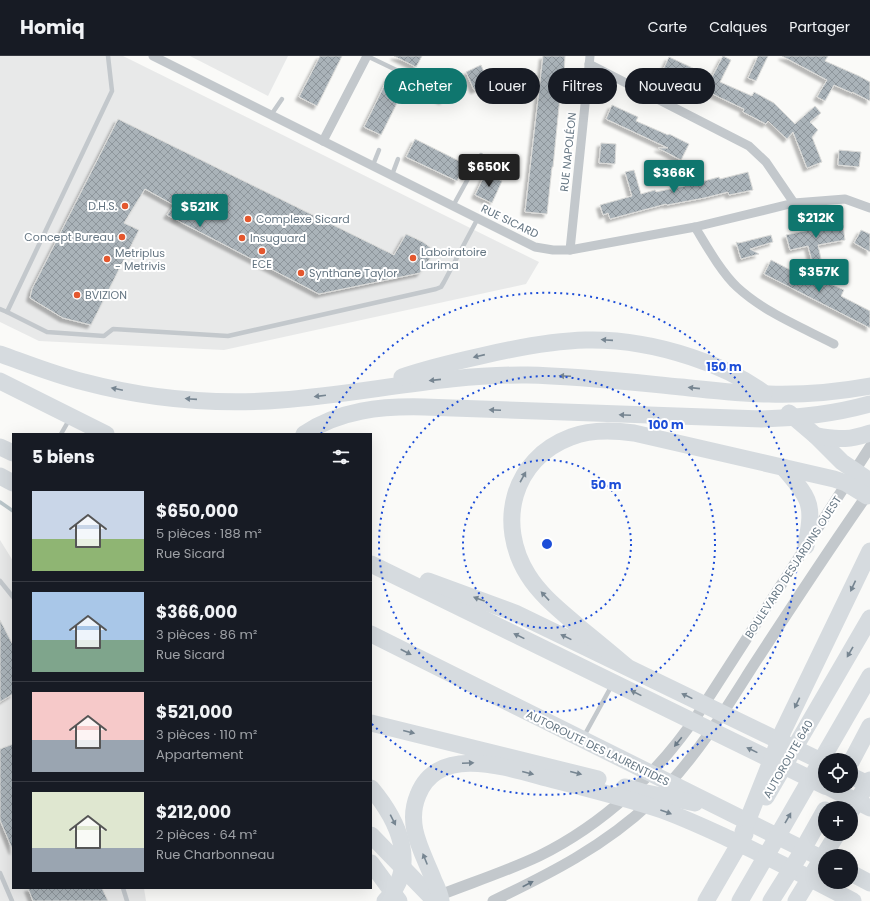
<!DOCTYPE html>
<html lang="fr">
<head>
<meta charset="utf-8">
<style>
	:root { --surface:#171b24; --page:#242831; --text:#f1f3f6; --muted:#9ea1a6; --line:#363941; --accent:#0f766e }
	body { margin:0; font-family:Poppins,sans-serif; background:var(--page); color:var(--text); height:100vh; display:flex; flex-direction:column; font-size:15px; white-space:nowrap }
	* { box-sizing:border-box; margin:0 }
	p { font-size:13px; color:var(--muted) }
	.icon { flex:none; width:22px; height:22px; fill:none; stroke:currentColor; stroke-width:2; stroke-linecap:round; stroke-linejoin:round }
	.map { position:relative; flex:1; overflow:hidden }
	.drawer { position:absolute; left:12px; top:377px; width:360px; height:456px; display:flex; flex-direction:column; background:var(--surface); border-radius:0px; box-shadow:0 4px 16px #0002 }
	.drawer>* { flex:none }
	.hud { position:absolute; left:384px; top:12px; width:380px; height:36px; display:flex; gap:8px }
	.buttons { position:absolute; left:818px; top:697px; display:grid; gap:8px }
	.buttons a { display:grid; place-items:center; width:40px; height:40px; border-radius:50%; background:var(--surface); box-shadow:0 4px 16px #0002; font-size:20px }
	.price { position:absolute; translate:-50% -34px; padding:0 9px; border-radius:4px; background:var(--accent); color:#fff; font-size:13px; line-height:26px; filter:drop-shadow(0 1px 2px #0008) }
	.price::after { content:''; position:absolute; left:50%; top:24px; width:12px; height:9px; margin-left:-6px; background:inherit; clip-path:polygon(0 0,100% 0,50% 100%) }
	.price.active { background:#222; color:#fff }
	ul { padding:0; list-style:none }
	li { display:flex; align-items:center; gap:12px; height:100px; padding:0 20px }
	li+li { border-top:1px solid var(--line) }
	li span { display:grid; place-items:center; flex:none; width:112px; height:80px; border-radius:0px; color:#555 }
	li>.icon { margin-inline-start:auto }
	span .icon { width:48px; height:48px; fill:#fffc; stroke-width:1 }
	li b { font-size:17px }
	h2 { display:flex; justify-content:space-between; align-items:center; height:48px; padding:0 20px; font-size:17px }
	.tag { padding:0 14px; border-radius:18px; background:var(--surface); box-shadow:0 4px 16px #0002; font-size:14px; line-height:36px }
	.tag.active { background:var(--accent); color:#fff }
	header { display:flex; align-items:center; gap:24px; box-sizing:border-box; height:56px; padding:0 20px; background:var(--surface); border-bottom:1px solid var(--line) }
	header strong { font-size:19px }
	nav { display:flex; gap:22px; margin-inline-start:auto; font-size:14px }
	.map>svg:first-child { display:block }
	.built { fill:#e8e9e9 }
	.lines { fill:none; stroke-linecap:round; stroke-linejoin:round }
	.stream { stroke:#bbc7cb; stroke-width:3.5 }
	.building { fill:url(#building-cross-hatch); stroke:#dcdcda; filter:url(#shadow) }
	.service { stroke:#c3c8cc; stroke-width:4.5 }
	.minor { stroke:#c3c8cc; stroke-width:9 }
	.tertiary { stroke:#c3c8cc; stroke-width:11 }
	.motorway { stroke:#d6dbdf; stroke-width:17 }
	.oneway { fill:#768591 }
	.oneway2 { fill:#6a7a87 }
	.ring { fill:none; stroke:#1d4ed8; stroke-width:2; stroke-dasharray:2 4 }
	.poi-dot { fill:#e4572e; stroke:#fff; stroke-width:1.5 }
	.labels { text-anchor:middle; stroke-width:4; stroke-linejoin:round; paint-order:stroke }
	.street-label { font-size:11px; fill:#657683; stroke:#fff }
	.poi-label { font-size:11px; fill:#657683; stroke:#fff; text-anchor:start }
	.centre { fill:#1d4ed8; stroke:#fff; stroke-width:2 }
	.ring-label { font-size:12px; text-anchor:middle; font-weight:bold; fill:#1d4ed8; stroke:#fff; stroke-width:4; stroke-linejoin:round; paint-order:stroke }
</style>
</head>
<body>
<header>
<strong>Homiq</strong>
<nav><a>Carte</a><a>Calques</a><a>Partager</a></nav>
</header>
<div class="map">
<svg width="870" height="845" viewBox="0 0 870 845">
	<defs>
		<pattern id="building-cross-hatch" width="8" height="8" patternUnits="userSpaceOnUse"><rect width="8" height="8" fill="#aab3b9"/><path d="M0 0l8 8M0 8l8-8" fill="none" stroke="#8e969c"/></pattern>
		<filter id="shadow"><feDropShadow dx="-3.5" dy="3.5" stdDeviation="1" flood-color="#0004"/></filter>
	</defs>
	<rect width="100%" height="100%" fill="#fafaf8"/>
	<g class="built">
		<polygon points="0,0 123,0 539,206 526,228 224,294 39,285 0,266"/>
		<polygon points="190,0 288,0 268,40"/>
		<polygon points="0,484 13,505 13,832 144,832 146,845 0,845"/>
	</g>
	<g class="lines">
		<polyline class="stream" points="0,446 13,455"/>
	</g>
	<g class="building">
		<polygon points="320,0 342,0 317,50 299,41"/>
		<polygon points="394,0 422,0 416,11"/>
		<polygon points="543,0 565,0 564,20 562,20 553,111 552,111 547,158 525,156"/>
		<polygon points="723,0 731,4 720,26 752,40 754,36 774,47 795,68 815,50 821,57 810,66 818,74 812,81 822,106 807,112 793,76 787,83 768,65 766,68 743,56 744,53 683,24 682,26 662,16 669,1 712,21"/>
		<polygon points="758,0 768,0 756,25 748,22"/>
		<polygon points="782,0 828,0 825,5 859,20 870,26 870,45 852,36 852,37 834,29 825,45 817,41 827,24"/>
		<polygon points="481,9 489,28 474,34 466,16"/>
		<polygon points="438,18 453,25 443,45 429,38"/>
		<polygon points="389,20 406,29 381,79 364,71"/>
		<polygon points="612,49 638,61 636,65 668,79 669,78 689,88 681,104 658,92 668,92 606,63"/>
		<polygon points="118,63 394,199 406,178 423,186 435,195 420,217 319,238 167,159 174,149 145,133 124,167 139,174 91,269 63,262 30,242 32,233"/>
		<polygon points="415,83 465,108 457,125 406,101"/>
		<polygon points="601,87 616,88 615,108 599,107"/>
		<polygon points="839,94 861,96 859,111 838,109"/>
		<polygon points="634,114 641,138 655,134 656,136 689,129 719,121 720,123 748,116 753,134 729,139 728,136 704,142 667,149 666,148 610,163 608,157 603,159 600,149 632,140 625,116"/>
		<polygon points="485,118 502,125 492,147 475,139"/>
		<polygon points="843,169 845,184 818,189 821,203 812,205 808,190 790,194 786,179 814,173 814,174"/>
		<polygon points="861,174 870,178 870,196 854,187"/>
		<polygon points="771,179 773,186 750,193 759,198 741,203 736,186 739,187"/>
		<polygon points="771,204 818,228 817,222 844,234 841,240 870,255 870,272 764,218"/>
		<polygon points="0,564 13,589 13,638 0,646"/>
		<polygon points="13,688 13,795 0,764 0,693"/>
		<polygon points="28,832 102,832 108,845 33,845"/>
	</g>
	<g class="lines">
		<g class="service">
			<polyline points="108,0 112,35 7,256 47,276 104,280 113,273 228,280 436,233 441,231 444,226 478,162"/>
			<polyline points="367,0 415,23"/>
			<polyline points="271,59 282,43"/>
			<polyline points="373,109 379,94"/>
			<polyline points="392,119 398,103"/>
			<polyline points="453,150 481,99"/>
			<polyline points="0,253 7,256"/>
			<polyline points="61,378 69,364"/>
			<polyline points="0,525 13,541"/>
			<polyline points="584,680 612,629"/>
			<polyline points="0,817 12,845"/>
			<polyline points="123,832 127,845"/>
		</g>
		<g class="minor">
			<polyline points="153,0 535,191 553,194 570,194 695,171 794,147 845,143 870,152"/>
			<polyline points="589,8 749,90 766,106 794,147"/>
			<polyline points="323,85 367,0"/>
			<path d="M695,171C706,189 721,216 737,231C764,256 801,271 834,288"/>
			<polyline points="570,194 590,0"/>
		</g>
		<g class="tertiary">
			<path d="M666,731C700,695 725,654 751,613C790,553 829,493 870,435"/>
			<path d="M435,841C470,827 505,816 539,800C604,768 658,717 698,658L870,391"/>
			<path d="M493,845C549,818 605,790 651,746"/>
		</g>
		<g class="motorway">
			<path d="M0,298C28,308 55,319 84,326C148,343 215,349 281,344C363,338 444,318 527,319C578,320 630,326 681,331C710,334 740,338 769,338C803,339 837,336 870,330"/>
			<path d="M402,321C428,312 454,306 481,300C558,282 614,275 691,301C716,309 742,321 764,337"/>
			<polyline points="0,325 106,378"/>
			<polyline points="789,357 816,380 842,406 870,425"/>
			<path d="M304,378C340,354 381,350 424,351L762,363C799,362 834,358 870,348"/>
			<path d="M816,380C840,383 846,385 870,377"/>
			<polyline points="0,391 13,397"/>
			<path d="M783,411C791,421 802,432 807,444C813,458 808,476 806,490"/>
			<polyline points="0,420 13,427"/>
			<polyline points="371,508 825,730"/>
			<polyline points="428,525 515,557 825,707"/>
			<polyline points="371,578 825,804"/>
			<path d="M626,610C611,597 595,584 579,571C561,555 541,540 528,519C496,468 512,403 571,381C591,373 613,374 634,377L834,423L846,427L867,440"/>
			<polyline points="371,667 598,723"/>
			<polyline points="851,706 870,670"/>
			<polyline points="851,720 870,729"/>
			<polyline points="826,730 870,752"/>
			<polyline points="625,731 642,736 695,747"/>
			<path d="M371,732C398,764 420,810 385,845"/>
			<polyline points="766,741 870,562"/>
			<polyline points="851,755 870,724"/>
			<polyline points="743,776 783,675 870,495"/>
			<polyline points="371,779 435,845"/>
			<polyline points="371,807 399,845"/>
			<polyline points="851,817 870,827"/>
			<path d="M441,845C440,838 437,831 434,825C423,796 405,770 418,739C439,685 514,714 554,724C590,733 626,742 662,754C687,763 710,774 734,785C774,804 814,824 853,845"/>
			<polyline points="706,845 745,778"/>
			<polyline points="740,845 870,620"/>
			<polyline points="771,845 798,802 825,754"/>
			<polyline points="796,845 837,778"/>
		</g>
	</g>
	<defs><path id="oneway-solid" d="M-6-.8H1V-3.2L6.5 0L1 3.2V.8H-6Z"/></defs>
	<g class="oneway">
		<use href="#oneway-solid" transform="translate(607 284) rotate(-176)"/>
		<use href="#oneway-solid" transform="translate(479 300) rotate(167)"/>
		<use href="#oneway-solid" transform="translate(565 320) rotate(-178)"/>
		<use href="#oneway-solid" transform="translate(435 324) rotate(174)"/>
		<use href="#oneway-solid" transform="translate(694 332) rotate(-174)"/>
		<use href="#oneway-solid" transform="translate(117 333) rotate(-168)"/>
		<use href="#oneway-solid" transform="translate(320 340) rotate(173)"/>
		<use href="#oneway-solid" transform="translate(191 343) rotate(-176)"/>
		<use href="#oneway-solid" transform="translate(495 354) rotate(-178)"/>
		<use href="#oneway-solid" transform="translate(625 359) rotate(-178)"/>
		<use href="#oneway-solid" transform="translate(523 421) rotate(-61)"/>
		<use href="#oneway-solid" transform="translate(853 530) rotate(115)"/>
		<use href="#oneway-solid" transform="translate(545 540) rotate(-133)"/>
		<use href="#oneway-solid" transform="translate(479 543) rotate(-160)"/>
		<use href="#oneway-solid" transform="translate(519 580) rotate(-154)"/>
		<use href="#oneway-solid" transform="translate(566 581) rotate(-154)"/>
		<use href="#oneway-solid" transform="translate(406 596) rotate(27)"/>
		<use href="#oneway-solid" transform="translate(850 596) rotate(120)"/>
		<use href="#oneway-solid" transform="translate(636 637) rotate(-154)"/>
		<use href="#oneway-solid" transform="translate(687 640) rotate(-154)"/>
		<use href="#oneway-solid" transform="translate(797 647) rotate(116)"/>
		<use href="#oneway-solid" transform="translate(409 676) rotate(14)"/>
		<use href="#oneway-solid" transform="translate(752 694) rotate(-154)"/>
		<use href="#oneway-solid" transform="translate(468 707) rotate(-3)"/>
		<use href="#oneway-solid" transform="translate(528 717) rotate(14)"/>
		<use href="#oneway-solid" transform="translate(576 717) rotate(14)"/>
		<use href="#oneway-solid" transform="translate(666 756) rotate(20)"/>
		<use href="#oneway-solid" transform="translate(788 762) rotate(-60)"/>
		<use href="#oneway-solid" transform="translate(393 764) rotate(63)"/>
		<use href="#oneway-solid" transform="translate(425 803) rotate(-112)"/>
	</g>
	<g class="oneway2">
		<use href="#oneway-solid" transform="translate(678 686) rotate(129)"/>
		<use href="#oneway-solid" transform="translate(528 828) rotate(-27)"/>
	</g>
	<g class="ring">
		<circle cx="547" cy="488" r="84"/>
		<circle cx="547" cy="488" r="168"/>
		<path d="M321 378A251 251 0 1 1 371 667"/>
	</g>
	<g class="poi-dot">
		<circle cx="125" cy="150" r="4"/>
		<circle cx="248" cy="163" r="4"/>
		<circle cx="122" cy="181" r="4"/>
		<circle cx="242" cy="182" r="4"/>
		<circle cx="262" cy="195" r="4"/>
		<circle cx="413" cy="202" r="4"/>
		<circle cx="107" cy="203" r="4"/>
		<circle cx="301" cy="217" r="4"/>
		<circle cx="77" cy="239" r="4"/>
	</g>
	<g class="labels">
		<g class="street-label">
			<text transform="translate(568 96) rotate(-84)" y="4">RUE NAPOLÉON</text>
			<text transform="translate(510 165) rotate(26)" y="4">RUE SICARD</text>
			<text transform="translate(793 511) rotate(-57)" y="4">BOULEVARD DESJARDINS OUEST</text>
			<text transform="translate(598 692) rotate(26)" y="4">AUTOROUTE DES LAURENTIDES</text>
			<text transform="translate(788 703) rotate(-60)" y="4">AUTOROUTE 640</text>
		</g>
		<g class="poi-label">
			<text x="117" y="154" text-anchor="end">D.H.S.</text>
			<text x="256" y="167">Complexe Sicard</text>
			<text x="114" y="185" text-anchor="end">Concept Bureau</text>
			<text x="250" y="186">Insuguard</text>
			<text x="421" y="200">Laboiratoire<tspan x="421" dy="13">Larima</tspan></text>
			<text x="115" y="201">Metriplus<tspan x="115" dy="13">- Metrivis</tspan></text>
			<text x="262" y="212" text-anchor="middle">ECE</text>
			<text x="309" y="221">Synthane Taylor</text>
			<text x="85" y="243">BVIZION</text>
		</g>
	</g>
	<circle cx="547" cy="488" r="6" class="centre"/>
	<g class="ring-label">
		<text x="724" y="315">150 m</text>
		<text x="666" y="373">100 m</text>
		<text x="606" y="433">50 m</text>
	</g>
</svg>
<div class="buttons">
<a><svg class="icon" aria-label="locate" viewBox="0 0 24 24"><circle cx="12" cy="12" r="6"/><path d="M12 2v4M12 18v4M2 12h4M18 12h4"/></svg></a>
<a>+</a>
<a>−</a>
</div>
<b class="price active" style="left:489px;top:132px">$650K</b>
<b class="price" style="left:674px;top:138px">$366K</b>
<b class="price" style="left:200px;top:172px">$521K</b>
<b class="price" style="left:816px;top:183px">$212K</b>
<b class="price" style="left:819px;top:237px">$357K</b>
<div class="hud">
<a class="tag active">Acheter</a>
<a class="tag">Louer</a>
<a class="tag">Filtres</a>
<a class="tag">Nouveau</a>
</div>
<section class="drawer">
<h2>5 biens<svg class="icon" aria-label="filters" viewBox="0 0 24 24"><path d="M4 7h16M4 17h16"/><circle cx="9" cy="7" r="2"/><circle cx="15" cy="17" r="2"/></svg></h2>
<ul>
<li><span style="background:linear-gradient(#c9d6e8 60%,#8fb573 0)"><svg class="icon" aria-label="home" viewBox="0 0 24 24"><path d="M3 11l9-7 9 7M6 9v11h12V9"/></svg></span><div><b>$650,000</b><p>5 pièces · 188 m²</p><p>Rue Sicard</p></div></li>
<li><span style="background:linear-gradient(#a9c7e8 60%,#7fa58c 0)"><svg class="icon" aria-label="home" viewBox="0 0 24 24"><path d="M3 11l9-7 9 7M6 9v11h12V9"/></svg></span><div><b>$366,000</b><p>3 pièces · 86 m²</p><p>Rue Sicard</p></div></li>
<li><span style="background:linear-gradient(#f6c9c9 60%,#9aa5b1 0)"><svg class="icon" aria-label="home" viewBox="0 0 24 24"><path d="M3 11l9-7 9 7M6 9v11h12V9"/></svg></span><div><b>$521,000</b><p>3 pièces · 110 m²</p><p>Appartement</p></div></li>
<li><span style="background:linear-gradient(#dfe7d0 70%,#9aa5b1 0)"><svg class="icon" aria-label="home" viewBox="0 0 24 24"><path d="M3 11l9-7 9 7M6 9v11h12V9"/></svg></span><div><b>$212,000</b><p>2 pièces · 64 m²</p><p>Rue Charbonneau</p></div></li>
</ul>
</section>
</div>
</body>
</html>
